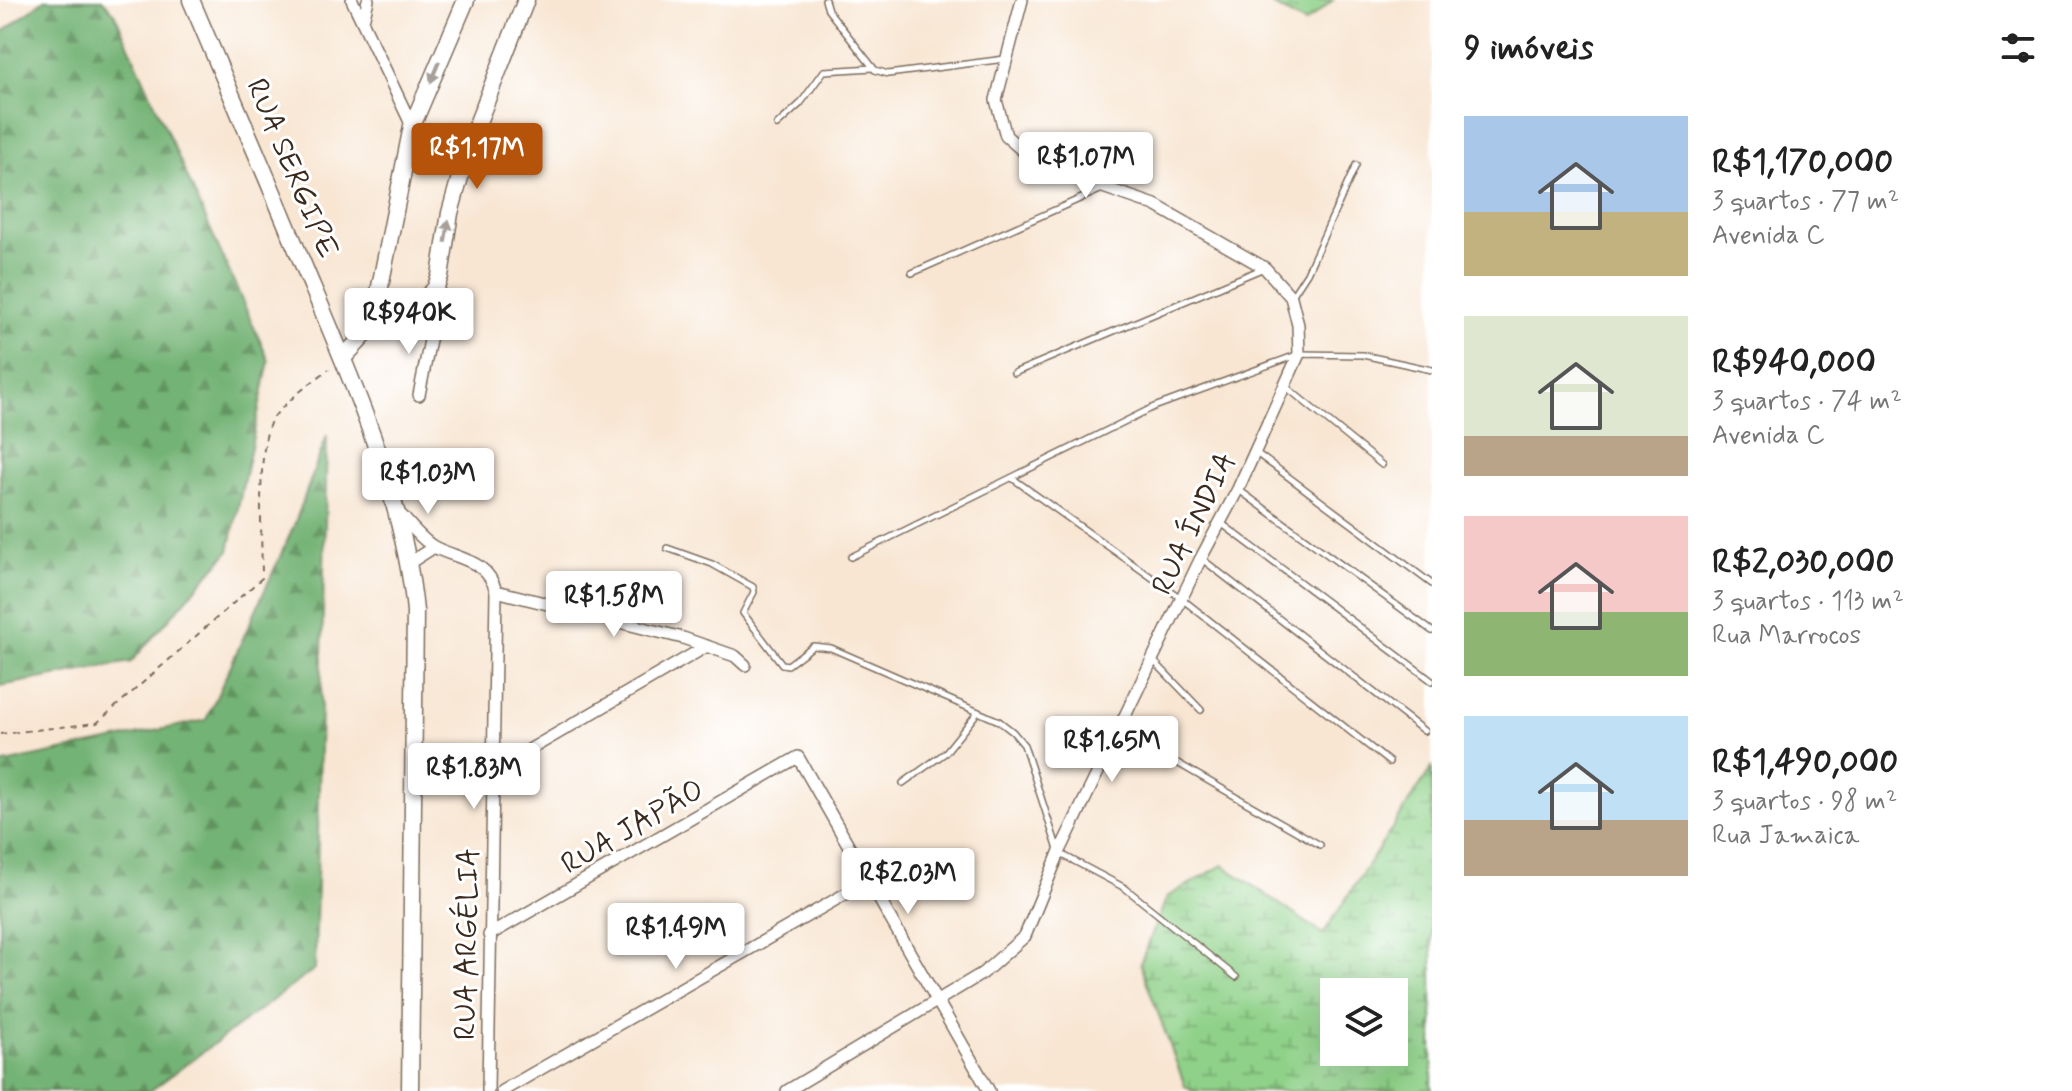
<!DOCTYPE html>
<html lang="pt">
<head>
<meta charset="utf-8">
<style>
	:root { --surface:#fff; --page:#f2f2f2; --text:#222; --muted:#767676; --accent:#b45309 }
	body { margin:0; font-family:Mynerve,sans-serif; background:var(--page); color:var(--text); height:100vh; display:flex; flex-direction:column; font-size:30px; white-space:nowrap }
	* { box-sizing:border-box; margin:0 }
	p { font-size:26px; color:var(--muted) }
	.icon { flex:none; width:44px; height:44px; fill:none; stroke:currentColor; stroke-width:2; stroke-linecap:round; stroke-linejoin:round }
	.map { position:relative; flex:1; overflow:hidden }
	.details { display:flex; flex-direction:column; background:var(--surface); width:640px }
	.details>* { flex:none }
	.controls { position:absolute; left:1320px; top:978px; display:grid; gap:16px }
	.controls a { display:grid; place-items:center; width:88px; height:88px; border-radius:0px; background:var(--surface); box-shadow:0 8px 32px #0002; font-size:40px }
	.price { position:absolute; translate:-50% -68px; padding:0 18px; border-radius:8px; background:#fff; color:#222; font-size:26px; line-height:52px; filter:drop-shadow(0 2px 4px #0008) }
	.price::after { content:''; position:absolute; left:50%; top:48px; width:24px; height:18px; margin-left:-12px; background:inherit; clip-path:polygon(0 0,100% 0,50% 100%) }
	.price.current { background:var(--accent); color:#fff }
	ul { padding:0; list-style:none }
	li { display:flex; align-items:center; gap:24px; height:200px; padding:0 32px }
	li span { display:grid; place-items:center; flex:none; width:224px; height:160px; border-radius:0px; color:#555 }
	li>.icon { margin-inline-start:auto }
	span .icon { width:96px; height:96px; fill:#fffc; stroke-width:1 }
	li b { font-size:34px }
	h2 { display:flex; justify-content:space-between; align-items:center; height:96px; padding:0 32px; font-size:34px }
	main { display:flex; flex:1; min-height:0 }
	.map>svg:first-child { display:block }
	.forest { fill:url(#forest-firs); stroke:#576e4a; stroke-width:2 }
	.wetland { fill:url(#wetland-marsh); stroke:#657e54; stroke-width:2; fill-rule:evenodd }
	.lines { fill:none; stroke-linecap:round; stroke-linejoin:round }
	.lane-casing { stroke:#7d6c5d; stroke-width:8 }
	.street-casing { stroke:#7d6c5d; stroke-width:14 }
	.secondary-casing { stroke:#7d6c5d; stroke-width:19 }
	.path { stroke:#7d6c5d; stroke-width:2; stroke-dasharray:6 6; stroke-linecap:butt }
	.lane { stroke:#fff; stroke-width:5 }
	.street { stroke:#fff; stroke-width:11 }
	.secondary { stroke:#fff; stroke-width:16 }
	.oneway { fill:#a79f9a }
	.labels { text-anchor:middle; stroke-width:6; stroke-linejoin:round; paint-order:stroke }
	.street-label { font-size:30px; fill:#3b2a1e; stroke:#fff }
</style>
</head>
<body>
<main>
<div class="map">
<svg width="1432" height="1091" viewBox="0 0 1432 1091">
	<defs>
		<pattern id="forest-firs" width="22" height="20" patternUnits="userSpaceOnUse" patternTransform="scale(2)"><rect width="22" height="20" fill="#73b375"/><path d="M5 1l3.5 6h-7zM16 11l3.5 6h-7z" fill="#60925f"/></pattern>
		<pattern id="wetland-marsh" width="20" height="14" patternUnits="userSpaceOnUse" patternTransform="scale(2)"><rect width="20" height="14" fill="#8fd189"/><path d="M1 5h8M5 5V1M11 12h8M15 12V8" fill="none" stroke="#76aa6f"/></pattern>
	</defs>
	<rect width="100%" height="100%" fill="#fff"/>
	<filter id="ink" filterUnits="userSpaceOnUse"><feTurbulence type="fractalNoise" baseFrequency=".0125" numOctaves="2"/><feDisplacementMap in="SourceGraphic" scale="16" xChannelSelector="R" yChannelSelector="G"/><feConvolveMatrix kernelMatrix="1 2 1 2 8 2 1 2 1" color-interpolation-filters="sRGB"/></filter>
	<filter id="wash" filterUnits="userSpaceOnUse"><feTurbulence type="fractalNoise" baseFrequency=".006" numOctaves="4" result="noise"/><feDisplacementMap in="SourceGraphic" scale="32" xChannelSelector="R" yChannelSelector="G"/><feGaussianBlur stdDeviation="1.8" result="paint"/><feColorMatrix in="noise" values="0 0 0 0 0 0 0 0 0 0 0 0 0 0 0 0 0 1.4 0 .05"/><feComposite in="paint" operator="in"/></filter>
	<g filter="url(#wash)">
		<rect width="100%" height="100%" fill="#f8e6d3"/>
		<g class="forest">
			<polygon points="44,0 102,0 114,12 269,361 229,551 131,662 0,686 0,34"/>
			<polygon points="327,435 315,969 150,1091 0,1091 0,764 206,720 293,528"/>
		</g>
		<g class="wetland">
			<polygon points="1263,0 1333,0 1305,23"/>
			<path d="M1432,767V1091H1192L1185,1086L1140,964L1167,897L1223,865L1323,934ZM1334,992H1394V1052H1334Z"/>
		</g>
	</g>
	<g filter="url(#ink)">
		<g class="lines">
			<g class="lane-casing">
				<g id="lane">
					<polyline points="825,0 828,10 875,70 888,74 1005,59"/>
					<polyline points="777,125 800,104 824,71 873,68"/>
					<polyline points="912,273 1100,190"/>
					<polyline points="1292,296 1307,273 1356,165"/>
					<polyline points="1014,373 1264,268"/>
					<polyline points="1285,386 1382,465"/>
					<polyline points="1255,452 1432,584"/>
					<polyline points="1012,478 1182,599 1389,762"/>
					<polyline points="1239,490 1432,631"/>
					<polyline points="1221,523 1432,681"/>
					<polyline points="667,548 712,564 753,587 754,592 743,613 782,664 788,665 813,646 831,648 999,721 1013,732 1024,745 1059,853 1125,888 1236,977"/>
					<polyline points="851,557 1154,407 1299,354 1363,355 1432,370"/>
					<polyline points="1202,559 1424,731"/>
					<polyline points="1153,660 1201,710"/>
					<polyline points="1120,730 1320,845"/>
					<polyline points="903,783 945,753 978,712"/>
				</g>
			</g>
			<g class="street-casing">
				<g id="street">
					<polyline points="352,0 412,126"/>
					<polyline points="363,21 368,0"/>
					<polyline points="419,395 435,315 434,307 421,303"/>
					<path d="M398,512C409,523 422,541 436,548C461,560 487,560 496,591L488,1091"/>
					<polyline points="409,563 434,547"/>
					<polyline points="496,591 683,638 735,656 745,665"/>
					<polyline points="493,771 707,646"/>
					<polyline points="489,935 798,757 989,1091"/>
					<polyline points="502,1091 868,881"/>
					<polyline points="787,1091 983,973 1025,936 1059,853 1201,558 1238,489 1299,354 1298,325 1291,297 1265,268 1155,205 1039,165 1006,136 996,100 1022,0"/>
				</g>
			</g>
			<g class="secondary-casing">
				<g id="secondary">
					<path d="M191,0C231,94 271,187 310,281C354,384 404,499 415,611L410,1091"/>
					<polyline points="372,327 412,126 466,0"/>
					<polyline points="343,358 372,327 421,303 435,289 440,276 450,213 469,145 526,0"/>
				</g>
			</g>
			<path class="path" d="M0,734L97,723L262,578C262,546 256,441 273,418C288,399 310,384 329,369"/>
			<use href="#lane" class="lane"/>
			<use href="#street" class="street"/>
			<use href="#secondary" class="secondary"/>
		</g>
		<defs><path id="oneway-solid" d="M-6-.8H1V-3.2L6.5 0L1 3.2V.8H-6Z" transform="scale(2)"/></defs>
		<g class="oneway">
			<use href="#oneway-solid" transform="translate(435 72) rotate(113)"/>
			<use href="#oneway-solid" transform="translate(447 231) rotate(-81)"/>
		</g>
	</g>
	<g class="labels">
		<g class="street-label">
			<text transform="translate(293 168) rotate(67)" y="10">RUA SERGIPE</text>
			<text transform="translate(1193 523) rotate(-64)" y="10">RUA ÍNDIA</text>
			<text transform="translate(632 826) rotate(-30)" y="10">RUA JAPÃO</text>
			<text transform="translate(466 944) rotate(-89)" y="10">RUA ARGÉLIA</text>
		</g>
	</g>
</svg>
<div class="controls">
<a><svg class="icon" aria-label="layers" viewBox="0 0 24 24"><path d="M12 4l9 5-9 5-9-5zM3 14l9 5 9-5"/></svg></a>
</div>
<b class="price current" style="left:477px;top:191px">R$1.17M</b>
<b class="price" style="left:1086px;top:200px">R$1.07M</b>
<b class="price" style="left:409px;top:356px">R$940K</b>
<b class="price" style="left:428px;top:516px">R$1.03M</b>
<b class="price" style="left:614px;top:639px">R$1.58M</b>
<b class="price" style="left:1112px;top:784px">R$1.65M</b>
<b class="price" style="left:474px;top:811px">R$1.83M</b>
<b class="price" style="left:908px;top:916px">R$2.03M</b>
<b class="price" style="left:676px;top:971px">R$1.49M</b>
</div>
<section class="details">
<h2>9 imóveis<svg class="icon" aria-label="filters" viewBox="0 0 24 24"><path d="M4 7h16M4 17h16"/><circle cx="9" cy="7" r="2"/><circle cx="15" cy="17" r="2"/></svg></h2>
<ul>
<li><span style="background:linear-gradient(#a9c7e8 60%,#c2b280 0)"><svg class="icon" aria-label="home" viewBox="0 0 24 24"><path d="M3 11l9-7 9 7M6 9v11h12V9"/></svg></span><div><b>R$1,170,000</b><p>3 quartos · 77 m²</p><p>Avenida C</p></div></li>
<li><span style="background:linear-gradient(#dfe7d0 75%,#b9a48a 0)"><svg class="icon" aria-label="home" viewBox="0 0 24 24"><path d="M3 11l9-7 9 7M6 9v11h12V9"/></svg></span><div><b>R$940,000</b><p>3 quartos · 74 m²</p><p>Avenida C</p></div></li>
<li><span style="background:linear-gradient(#f6c9c9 60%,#8fb573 0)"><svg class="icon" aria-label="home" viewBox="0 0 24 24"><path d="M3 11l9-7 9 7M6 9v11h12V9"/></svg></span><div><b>R$2,030,000</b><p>3 quartos · 113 m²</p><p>Rua Marrocos</p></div></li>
<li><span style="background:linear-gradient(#bfe0f5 65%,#b9a48a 0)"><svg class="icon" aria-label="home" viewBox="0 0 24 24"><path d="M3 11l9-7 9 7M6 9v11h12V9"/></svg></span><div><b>R$1,490,000</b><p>3 quartos · 98 m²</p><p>Rua Jamaica</p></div></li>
</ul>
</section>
</main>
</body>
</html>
